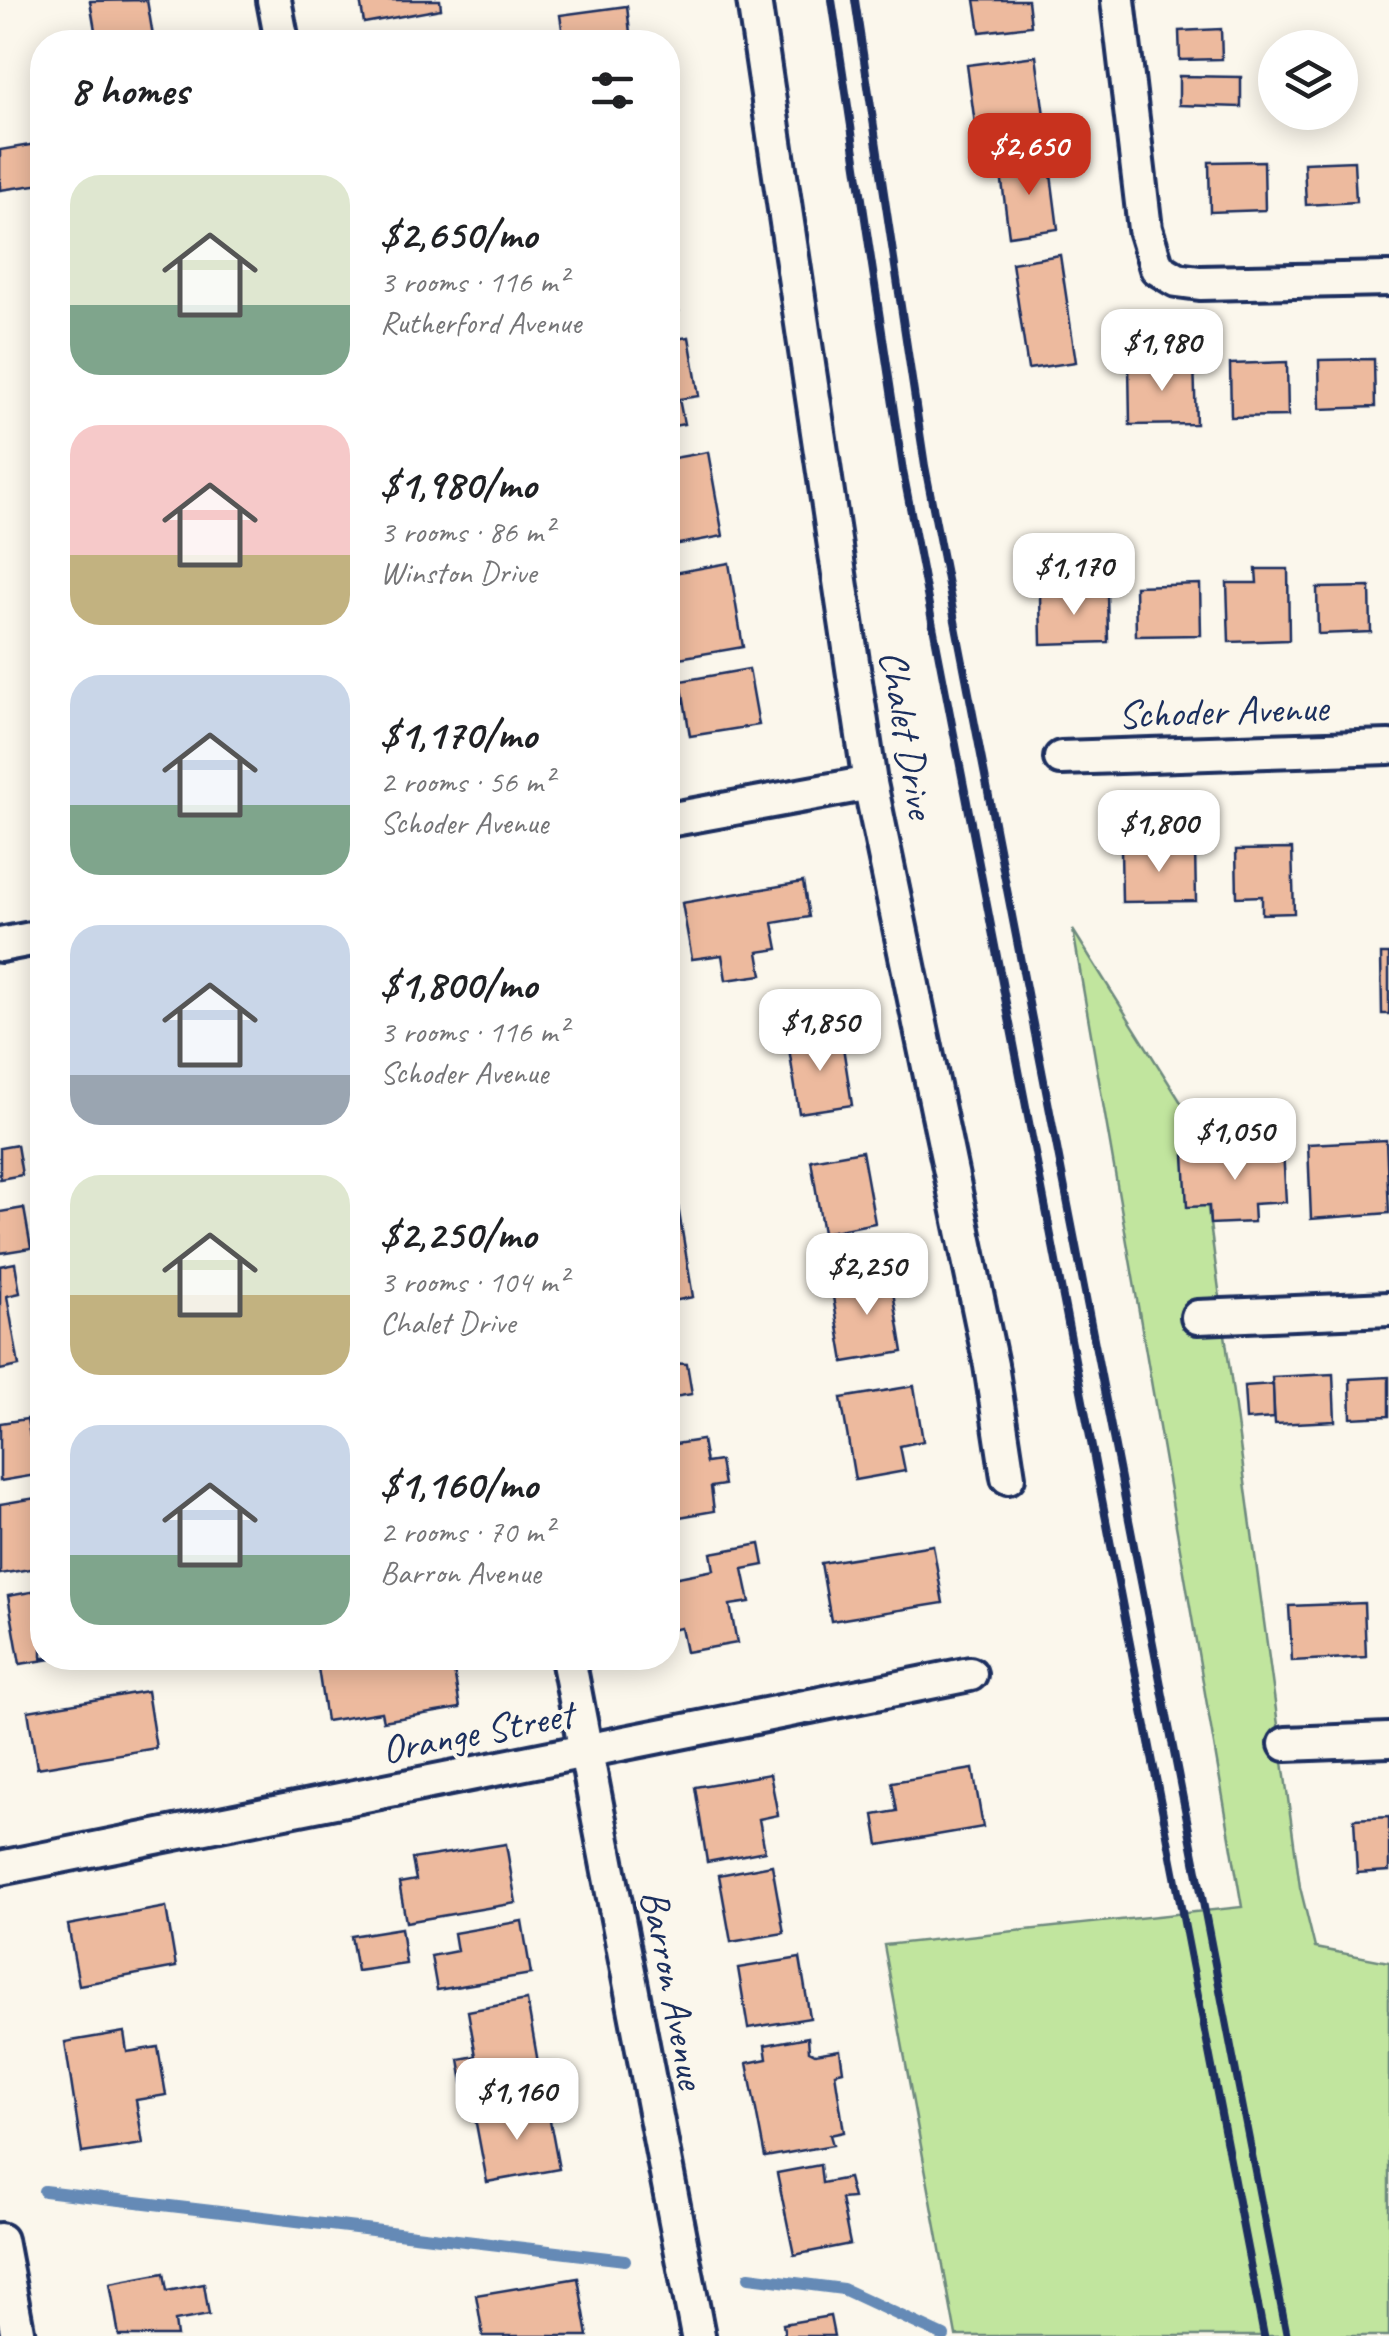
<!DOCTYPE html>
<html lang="en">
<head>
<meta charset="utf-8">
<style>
	:root { --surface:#fff; --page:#f6f6f6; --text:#202124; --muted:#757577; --accent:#c8321e }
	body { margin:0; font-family:Caveat,sans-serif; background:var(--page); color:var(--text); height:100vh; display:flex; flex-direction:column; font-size:38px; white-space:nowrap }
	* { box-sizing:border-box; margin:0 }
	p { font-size:32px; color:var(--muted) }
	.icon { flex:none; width:55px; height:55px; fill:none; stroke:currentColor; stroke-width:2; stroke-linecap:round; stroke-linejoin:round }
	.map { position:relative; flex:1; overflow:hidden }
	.details { position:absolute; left:30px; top:30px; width:650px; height:1640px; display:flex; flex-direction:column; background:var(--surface); border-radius:40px; box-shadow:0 5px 25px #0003 }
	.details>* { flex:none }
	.buttons { position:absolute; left:1258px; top:30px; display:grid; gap:20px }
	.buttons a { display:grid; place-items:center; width:100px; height:100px; border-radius:50%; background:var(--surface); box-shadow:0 5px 25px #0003; font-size:50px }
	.price { position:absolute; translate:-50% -85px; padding:0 22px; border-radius:20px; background:#fff; color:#222; font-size:32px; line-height:65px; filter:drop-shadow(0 2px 5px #0008) }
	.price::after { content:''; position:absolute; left:50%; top:60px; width:30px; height:22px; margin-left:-15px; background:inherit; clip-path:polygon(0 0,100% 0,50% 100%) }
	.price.on { background:var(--accent); color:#fff }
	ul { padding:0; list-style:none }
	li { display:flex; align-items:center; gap:30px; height:250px; padding:0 40px }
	li span { display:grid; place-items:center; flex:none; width:280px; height:200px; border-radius:30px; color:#555 }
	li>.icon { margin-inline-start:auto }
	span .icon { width:120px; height:120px; fill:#fffc; stroke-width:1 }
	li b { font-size:42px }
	h2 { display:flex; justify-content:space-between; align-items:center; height:120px; padding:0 40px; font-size:42px }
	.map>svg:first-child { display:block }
	.green { fill:#c1e59e; stroke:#6e8a7e; stroke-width:2.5 }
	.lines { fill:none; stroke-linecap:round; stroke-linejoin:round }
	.stream { stroke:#658ab6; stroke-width:12 }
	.building { fill:#edba9e; stroke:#1b2f5e; stroke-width:2.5 }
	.minor-casing { stroke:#1b2f5e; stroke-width:40 }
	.minor { stroke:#fbf7ec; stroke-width:32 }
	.rail { stroke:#1b2f5e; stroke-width:8 }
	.labels { text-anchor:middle; stroke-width:8; stroke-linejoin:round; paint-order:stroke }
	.street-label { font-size:40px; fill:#1b2f5e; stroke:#fbf7ec }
</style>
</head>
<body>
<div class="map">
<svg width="1389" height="2336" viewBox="0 0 1389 2336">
	<rect width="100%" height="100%" fill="#fbf7ec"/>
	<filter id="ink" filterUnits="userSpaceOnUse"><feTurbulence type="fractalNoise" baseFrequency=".01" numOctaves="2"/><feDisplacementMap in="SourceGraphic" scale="20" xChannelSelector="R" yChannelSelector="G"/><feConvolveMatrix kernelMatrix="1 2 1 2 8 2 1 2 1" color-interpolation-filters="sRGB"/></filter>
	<g filter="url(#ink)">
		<polygon class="green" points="1073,930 1197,1128 1300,1887 1315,1948 1389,1962 1389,2336 956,2336 884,1945 1242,1907"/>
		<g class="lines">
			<g class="stream">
				<polyline points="44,2191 625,2260"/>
				<polyline points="749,2277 843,2289 944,2336"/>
			</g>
		</g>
		<g class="building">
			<polygon points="147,0 154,42 97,42 90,1"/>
			<polygon points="360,0 440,0 441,9 364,23"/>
			<polygon points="975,0 1028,0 1031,26 980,32"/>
			<polygon points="627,6 631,42 564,42 560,15"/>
			<polygon points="1221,29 1222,59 1180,60 1179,31"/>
			<polygon points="438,35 440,42 398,42"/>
			<polygon points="1036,56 1046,130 977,139 967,65"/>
			<polygon points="1179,76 1241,77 1241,107 1179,105"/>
			<polygon points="42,143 42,184 0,190 0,150"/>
			<polygon points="1049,159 1058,229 1009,236 1000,166"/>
			<polygon points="1264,161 1265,210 1210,212 1209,162"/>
			<polygon points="1354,161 1356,202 1306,205 1304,163"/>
			<polygon points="668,243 679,311 668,313"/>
			<polygon points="1060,255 1076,362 1028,369 1012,263"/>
			<polygon points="689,337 699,396 679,399 684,424 668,427 668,340"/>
			<polygon points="1374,359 1375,407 1320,409 1319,360"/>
			<polygon points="1194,362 1196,424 1130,425 1129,363"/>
			<polygon points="1287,362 1288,416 1231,417 1230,364"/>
			<polygon points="708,452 723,536 668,546 668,459"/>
			<polygon points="729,563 743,647 679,658 668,574"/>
			<polygon points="1256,569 1288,569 1289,640 1229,642 1227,583 1257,583"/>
			<polygon points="1200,584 1201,635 1136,636 1135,586"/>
			<polygon points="1370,587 1371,632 1318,634 1317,588"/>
			<polygon points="1107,591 1108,642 1041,644 1040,594"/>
			<polygon points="749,669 759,725 690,736 681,681"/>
			<polygon points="1195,847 1196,901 1122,902 1121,849"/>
			<polygon points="1292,849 1294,913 1262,914 1262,896 1237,897 1236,850"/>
			<polygon points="803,882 809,917 773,923 778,949 758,952 762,975 726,980 722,955 692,959 682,903"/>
			<polygon points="1381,954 1389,954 1389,1014 1382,1014"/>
			<polygon points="841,1034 852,1105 799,1113 788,1042"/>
			<polygon points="1386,1140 1389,1213 1311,1219 1308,1144"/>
			<polygon points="17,1145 22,1175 0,1179 0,1148"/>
			<polygon points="1283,1150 1286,1202 1253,1204 1254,1222 1210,1224 1209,1206 1187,1207 1184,1155"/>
			<polygon points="862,1151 875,1223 823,1233 811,1160"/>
			<polygon points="674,1182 693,1297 668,1302 668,1183"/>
			<polygon points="24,1208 31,1248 0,1253 0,1212"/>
			<polygon points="15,1263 20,1293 7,1296 19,1366 0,1370 0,1266"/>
			<polygon points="890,1274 903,1352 844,1362 831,1285"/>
			<polygon points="668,1363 687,1364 692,1394 668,1398"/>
			<polygon points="1333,1374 1335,1421 1275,1424 1272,1377"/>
			<polygon points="1389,1377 1389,1416 1351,1418 1350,1379"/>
			<polygon points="1273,1384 1274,1418 1246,1420 1244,1386"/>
			<polygon points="914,1386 923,1441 900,1446 905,1471 855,1480 841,1398"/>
			<polygon points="27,1419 31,1443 42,1441 42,1474 0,1481 0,1423"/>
			<polygon points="702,1440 706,1463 720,1461 724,1485 711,1487 714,1511 668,1519 668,1445"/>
			<polygon points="42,1497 42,1567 0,1574 0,1504"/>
			<polygon points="760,1544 764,1565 743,1569 750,1602 730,1605 737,1643 686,1652 681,1628 670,1630 668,1579 714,1570 711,1553"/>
			<polygon points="933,1545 943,1603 831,1621 821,1563"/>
			<polygon points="42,1590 42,1658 58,1658 20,1664 8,1596"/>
			<polygon points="1364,1603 1366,1657 1292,1661 1289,1606"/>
			<polygon points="379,1658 452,1658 460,1708 383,1721 381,1712 326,1721 318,1668"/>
			<polygon points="147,1691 156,1748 37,1768 28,1711"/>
			<polygon points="973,1769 983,1827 879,1845 874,1815 897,1811 892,1782"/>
			<polygon points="770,1774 778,1815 759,1819 765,1851 707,1862 695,1787"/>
			<polygon points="1389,1817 1389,1871 1357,1873 1354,1819"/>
			<polygon points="506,1844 516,1903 406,1922 399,1883 416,1880 412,1859"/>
			<polygon points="772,1865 784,1933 731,1942 719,1875"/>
			<polygon points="166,1907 176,1967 79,1985 68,1925"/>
			<polygon points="522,1921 531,1974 437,1990 431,1956 457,1951 454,1933"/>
			<polygon points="401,1928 406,1964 357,1971 351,1936"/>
			<polygon points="800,1958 810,2018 748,2028 738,1968"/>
			<polygon points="527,2000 540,2074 464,2088 459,2059 476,2056 468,2011"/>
			<polygon points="124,2032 127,2052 158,2047 166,2095 136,2100 143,2144 82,2153 65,2042"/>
			<polygon points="808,2037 809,2051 815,2054 840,2050 843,2071 835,2073 844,2132 830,2135 833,2145 765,2157 747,2063 767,2059 765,2045"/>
			<polygon points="547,2105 559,2169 487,2182 475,2118"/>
			<polygon points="820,2165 822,2183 848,2178 853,2198 841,2199 850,2244 794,2255 777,2173"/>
			<polygon points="164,2273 167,2291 204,2284 209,2315 175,2321 177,2336 119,2336 110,2283"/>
			<polygon points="578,2278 588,2336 483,2336 476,2295"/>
			<polygon points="830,2316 834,2336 785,2336 783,2324"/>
		</g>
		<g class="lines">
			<g class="minor-casing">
				<g id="minor">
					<polyline points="274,0 282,42"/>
					<polyline points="754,0 870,783 991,1365 1008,1477"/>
					<polyline points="1118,0 1145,229 1157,268 1177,280 1200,283 1389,279"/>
					<polyline points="1061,758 1389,747"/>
					<polyline points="668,820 870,783"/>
					<polyline points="0,945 42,937"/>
					<polyline points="1198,1317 1389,1309"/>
					<polyline points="568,1658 698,2336"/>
					<polyline points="1286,1744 1389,1740"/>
					<polyline points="0,1868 970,1674"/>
					<polyline points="0,2240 18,2336"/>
				</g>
			</g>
			<use href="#minor" class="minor"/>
			<g class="rail">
				<polyline points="832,0 903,471 1264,2336"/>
				<polyline points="855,0 925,466 1287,2336"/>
			</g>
		</g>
	</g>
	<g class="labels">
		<g class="street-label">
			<text transform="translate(1223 710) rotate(-2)" y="14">Schoder Avenue</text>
			<text transform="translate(908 734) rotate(80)" y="14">Chalet Drive</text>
			<text transform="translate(477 1731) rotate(-11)" y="14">Orange Street</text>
			<text transform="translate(674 1989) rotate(79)" y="14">Barron Avenue</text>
		</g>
	</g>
</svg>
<div class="buttons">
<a><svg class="icon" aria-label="layers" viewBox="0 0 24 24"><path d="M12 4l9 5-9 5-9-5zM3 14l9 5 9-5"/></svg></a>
</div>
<b class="price on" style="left:1029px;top:198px">$2,650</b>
<b class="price" style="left:1162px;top:394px">$1,980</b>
<b class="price" style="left:1074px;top:618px">$1,170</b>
<b class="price" style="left:1159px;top:875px">$1,800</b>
<b class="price" style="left:820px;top:1074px">$1,850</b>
<b class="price" style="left:1235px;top:1183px">$1,050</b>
<b class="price" style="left:867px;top:1318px">$2,250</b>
<b class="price" style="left:517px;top:2143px">$1,160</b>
<section class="details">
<h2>8 homes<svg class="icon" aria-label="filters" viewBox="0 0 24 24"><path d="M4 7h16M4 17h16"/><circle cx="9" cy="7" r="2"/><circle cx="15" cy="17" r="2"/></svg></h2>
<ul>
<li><span style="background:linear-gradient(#dfe7d0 65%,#7fa58c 0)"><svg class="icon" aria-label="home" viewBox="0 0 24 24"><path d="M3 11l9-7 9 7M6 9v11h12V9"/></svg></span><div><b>$2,650/mo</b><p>3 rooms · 116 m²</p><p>Rutherford Avenue</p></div></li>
<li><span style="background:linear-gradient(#f6c9c9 65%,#c2b280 0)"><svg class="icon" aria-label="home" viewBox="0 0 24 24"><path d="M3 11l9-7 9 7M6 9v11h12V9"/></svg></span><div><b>$1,980/mo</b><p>3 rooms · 86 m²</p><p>Winston Drive</p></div></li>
<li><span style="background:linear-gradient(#c9d6e8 65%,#7fa58c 0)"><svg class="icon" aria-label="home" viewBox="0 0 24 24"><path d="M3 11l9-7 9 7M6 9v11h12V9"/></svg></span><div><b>$1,170/mo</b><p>2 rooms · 56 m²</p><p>Schoder Avenue</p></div></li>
<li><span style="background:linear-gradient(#c9d6e8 75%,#9aa5b1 0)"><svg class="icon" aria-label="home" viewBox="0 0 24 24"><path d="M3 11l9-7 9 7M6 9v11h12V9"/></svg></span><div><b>$1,800/mo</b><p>3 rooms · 116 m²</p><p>Schoder Avenue</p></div></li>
<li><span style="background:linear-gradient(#dfe7d0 60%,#c2b280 0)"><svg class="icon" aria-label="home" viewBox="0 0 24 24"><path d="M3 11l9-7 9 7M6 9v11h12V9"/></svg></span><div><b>$2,250/mo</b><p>3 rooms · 104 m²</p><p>Chalet Drive</p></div></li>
<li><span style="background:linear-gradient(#c9d6e8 65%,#7fa58c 0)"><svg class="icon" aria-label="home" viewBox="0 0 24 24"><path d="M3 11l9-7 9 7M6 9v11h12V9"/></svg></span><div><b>$1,160/mo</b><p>2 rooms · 70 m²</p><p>Barron Avenue</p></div></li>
</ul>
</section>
</div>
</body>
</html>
